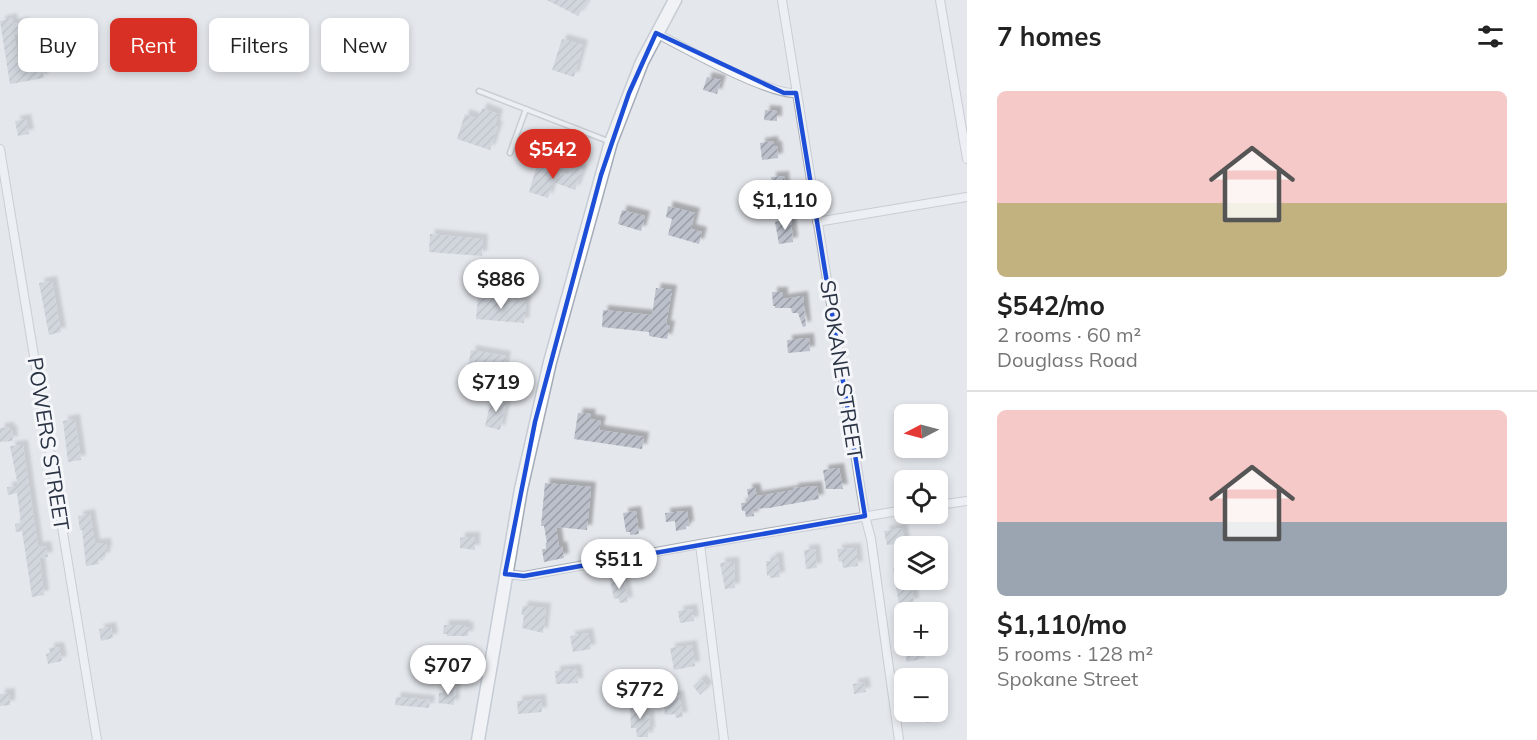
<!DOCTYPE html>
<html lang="en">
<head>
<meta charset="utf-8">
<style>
	:root { --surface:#fff; --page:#f2f2f2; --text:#222; --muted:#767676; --line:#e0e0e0; --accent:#d93025 }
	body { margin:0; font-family:Mulish,sans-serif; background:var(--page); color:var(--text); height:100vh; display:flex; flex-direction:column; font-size:22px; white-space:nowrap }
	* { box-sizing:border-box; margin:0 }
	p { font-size:20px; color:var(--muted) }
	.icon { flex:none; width:33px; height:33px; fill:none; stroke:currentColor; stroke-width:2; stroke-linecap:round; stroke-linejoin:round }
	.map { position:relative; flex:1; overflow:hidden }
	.panel { display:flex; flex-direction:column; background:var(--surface); width:570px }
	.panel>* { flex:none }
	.top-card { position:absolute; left:18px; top:18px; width:570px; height:54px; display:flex; gap:12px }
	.needle { width:39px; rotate:264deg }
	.buttons { position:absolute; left:894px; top:404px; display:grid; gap:12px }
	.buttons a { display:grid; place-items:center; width:54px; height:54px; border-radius:9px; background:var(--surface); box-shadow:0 3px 9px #0003; font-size:30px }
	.price { position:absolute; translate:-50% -51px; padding:0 14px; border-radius:21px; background:#fff; color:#222; font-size:20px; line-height:39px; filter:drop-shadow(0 2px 3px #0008) }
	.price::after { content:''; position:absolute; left:50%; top:36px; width:18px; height:14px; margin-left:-9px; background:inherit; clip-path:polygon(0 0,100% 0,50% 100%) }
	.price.current { background:var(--accent); color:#fff }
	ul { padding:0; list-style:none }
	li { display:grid; align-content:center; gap:12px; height:318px; padding:0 30px }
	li+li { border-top:2px solid var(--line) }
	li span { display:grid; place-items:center; height:186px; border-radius:9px; color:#555 }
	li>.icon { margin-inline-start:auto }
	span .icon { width:108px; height:108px; fill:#fffc; stroke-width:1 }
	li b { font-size:26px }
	h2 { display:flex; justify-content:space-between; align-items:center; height:72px; padding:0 30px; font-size:26px }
	.pill { padding:0 21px; border-radius:9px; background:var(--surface); box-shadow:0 3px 9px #0003; font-size:21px; line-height:54px }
	.pill.current { background:var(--accent); color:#fff }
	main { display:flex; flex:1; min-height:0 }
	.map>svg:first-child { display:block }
	.building { fill:url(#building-hatch); filter:url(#shadow) }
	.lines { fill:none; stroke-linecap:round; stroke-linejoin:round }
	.service-casing { stroke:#a9aeb7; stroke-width:7 }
	.minor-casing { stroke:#a9aeb7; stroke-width:10 }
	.primary-casing { stroke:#a3abb8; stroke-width:15 }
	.service { stroke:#f7f8fa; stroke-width:4 }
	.minor { stroke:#f7f8fa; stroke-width:8 }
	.primary { stroke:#fff; stroke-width:12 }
	.marked { fill:none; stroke:#1d4ed8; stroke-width:4.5; stroke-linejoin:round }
	.labels { text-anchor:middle; stroke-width:6; stroke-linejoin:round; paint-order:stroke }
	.street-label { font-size:21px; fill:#2b3445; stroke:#f4f6f9 }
</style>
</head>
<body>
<main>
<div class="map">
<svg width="967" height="740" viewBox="0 0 967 740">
	<defs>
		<pattern id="building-hatch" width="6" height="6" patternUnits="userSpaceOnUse" patternTransform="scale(1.5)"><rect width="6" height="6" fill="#bbc0ca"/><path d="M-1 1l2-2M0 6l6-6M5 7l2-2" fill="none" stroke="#989da6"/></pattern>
		<filter id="shadow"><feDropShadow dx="5" dy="-5" stdDeviation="1.5" flood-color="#0004"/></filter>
	</defs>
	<rect width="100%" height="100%" fill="#e4e7ec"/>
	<g class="building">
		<polygon points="547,0 588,0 578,16"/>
		<polygon points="12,18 13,24 24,22 26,33 14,35 19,63 41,59 44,78 10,84 0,21"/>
		<polygon points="562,39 583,45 574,77 552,70"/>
		<polygon points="707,77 721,80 717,94 703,90"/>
		<polygon points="482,108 498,114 495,126 498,126 490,150 457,139 465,114 478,119"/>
		<polygon points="765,110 777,111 777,121 764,120"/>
		<polygon points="26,119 29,134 18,136 15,121"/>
		<polygon points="773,141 774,146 777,146 778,158 762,160 760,143"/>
		<polygon points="537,165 568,175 572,166 583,170 575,190 553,182 548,198 529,192"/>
		<polygon points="784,176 785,189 772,190 771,177"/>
		<polygon points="668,206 695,213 691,229 702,232 699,244 668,235 672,219 666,217"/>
		<polygon points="622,210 645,216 641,231 618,224"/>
		<polygon points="791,219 793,242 779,244 775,222"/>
		<polygon points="430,234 483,239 482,256 429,252"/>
		<polygon points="52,281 61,332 49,335 39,283"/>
		<polygon points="656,288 672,290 666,325 670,326 667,339 649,336 649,332 602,327 603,310 652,315"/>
		<polygon points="772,292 783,292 783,299 803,296 806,326 803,327 798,313 792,313 791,308 775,308 775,306 773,306"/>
		<polygon points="478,297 526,301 524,323 476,319"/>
		<polygon points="809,338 810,351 788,353 787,340"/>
		<polygon points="471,350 506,356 500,386 488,384 489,382 466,378"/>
		<polygon points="492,396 507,400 500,430 485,426"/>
		<polygon points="578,413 591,414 590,419 601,421 599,430 644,437 642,449 574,439"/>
		<polygon points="75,419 81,460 68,462 63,421"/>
		<polygon points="9,427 10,431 12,430 13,441 0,442 0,428"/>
		<polygon points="23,445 38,547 46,546 48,557 40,558 40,561 44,595 32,597 22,531 16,532 15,524 21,523 17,493 8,495 7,487 18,486 10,446"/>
		<polygon points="839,468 843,489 826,489 823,470"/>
		<polygon points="545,483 591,487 587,530 556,527 559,547 562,546 564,558 544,562 542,549 546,549 546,543 547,543 544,526 541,526"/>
		<polygon points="817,486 819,499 769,508 753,509 754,516 746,517 745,511 742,511 741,503 749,502 747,489 755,488 757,496 794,490 793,488"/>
		<polygon points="636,511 639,534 630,535 630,532 626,532 623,513"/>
		<polygon points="687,511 689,526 686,526 686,529 676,531 675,521 666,522 665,513"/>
		<polygon points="90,514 95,544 106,543 107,551 105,551 106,556 98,559 99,564 86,566 82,530 80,530 78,516"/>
		<polygon points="902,528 905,543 887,545 884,531"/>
		<polygon points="463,537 475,537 475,550 460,548 460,538"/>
		<polygon points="856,548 858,566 843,568 842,561 839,562 837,549"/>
		<polygon points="815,549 817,568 806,569 804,550"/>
		<polygon points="778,557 780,577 770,578 770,575 767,576 766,561 771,561 770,558"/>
		<polygon points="729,562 734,562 735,588 725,589 720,563"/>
		<polygon points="904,566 904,589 912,588 914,603 899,605 893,568"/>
		<polygon points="619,578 619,582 625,581 628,602 620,603 618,598 614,599 610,579"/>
		<polygon points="523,606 546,608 543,633 522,628 524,615 521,615"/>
		<polygon points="692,609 694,621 680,623 678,611"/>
		<polygon points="444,625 465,625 465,627 469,627 468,636 447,636 447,634 443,634"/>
		<polygon points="111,627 113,638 101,641 99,629"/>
		<polygon points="588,633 591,649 573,652 570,636"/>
		<polygon points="692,645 695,666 674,670 670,648"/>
		<polygon points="59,647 62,661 48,664 46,654 50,653 49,648"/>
		<polygon points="923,647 925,658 907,662 904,651"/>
		<polygon points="575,669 577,671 578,683 556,684 555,671"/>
		<polygon points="701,679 708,687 700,695 693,686"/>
		<polygon points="864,682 866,692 854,694 853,684"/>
		<polygon points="445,685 456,687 454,705 438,703 439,693 444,693"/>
		<polygon points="10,693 10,705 0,706 0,694"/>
		<polygon points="679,695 683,717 676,718 675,714 665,715 663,699"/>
		<polygon points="396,697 430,700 429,708 395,705"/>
		<polygon points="541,699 542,712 518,714 517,701"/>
		<polygon points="630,702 638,702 638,705 644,705 644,715 649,715 650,732 648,732 648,737 637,737 636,728 631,728"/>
		<polygon points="925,711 938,711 940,721 926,723"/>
	</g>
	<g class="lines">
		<g class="service-casing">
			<g id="service">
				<polyline points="479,91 608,141"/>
				<polyline points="510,153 526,109"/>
			</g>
		</g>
		<g class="minor-casing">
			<g id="minor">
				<polyline points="782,0 865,516 871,539 899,740"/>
				<polyline points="940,0 967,159"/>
				<path d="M656,33C684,48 769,95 796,93"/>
				<polyline points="0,149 97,740"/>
				<polyline points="817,222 967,197"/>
				<polyline points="938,505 967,501"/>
				<polyline points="700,544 724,740"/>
				<polyline points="505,574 524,576 700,544 904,510"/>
			</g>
		</g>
		<g class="primary-casing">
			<polyline id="primary" points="478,740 521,489 550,362 611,142 642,62 675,0"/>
		</g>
		<use href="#service" class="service"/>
		<use href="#minor" class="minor"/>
		<use href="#primary" class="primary"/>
	</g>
	<path d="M0 0H967V740H0ZM656,33L784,93H796L865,516L524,576L505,574L535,422L601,175L629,93Z" fill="#e4e7ec" fill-opacity=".55" fill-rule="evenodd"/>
	<path class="marked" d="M656,33L784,93H796L865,516L524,576L505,574L535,422L601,175L629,93Z"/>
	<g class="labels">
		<g class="street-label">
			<text transform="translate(841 370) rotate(81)" y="7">SPOKANE STREET</text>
			<text transform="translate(48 444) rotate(81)" y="7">POWERS STREET</text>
		</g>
	</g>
</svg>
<div class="buttons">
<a><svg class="needle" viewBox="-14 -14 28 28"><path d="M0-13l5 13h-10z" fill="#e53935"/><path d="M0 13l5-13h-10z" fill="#767676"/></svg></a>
<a><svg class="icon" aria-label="locate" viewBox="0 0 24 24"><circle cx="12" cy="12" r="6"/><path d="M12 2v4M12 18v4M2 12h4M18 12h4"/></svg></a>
<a><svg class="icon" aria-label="layers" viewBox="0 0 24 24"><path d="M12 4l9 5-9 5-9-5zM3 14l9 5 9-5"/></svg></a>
<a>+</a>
<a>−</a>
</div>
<b class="price current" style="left:553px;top:180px">$542</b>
<b class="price" style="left:785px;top:231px">$1,110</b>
<b class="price" style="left:501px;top:310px">$886</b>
<b class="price" style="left:496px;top:413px">$719</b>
<b class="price" style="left:619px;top:590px">$511</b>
<b class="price" style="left:448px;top:696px">$707</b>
<b class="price" style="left:640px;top:720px">$772</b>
<div class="top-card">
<a class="pill">Buy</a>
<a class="pill current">Rent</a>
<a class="pill">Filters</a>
<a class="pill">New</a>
</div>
</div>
<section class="panel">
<h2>7 homes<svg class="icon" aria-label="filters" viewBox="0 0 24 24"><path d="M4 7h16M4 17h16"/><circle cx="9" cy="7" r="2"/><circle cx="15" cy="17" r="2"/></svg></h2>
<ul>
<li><span style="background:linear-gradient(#f6c9c9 60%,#c2b280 0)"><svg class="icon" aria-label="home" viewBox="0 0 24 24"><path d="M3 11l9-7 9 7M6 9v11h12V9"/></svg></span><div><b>$542/mo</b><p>2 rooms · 60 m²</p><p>Douglass Road</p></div></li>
<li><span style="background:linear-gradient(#f6c9c9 60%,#9aa5b1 0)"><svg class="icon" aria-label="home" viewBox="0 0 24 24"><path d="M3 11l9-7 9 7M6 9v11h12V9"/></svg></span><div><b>$1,110/mo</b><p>5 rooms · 128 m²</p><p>Spokane Street</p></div></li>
</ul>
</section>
</main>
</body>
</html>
